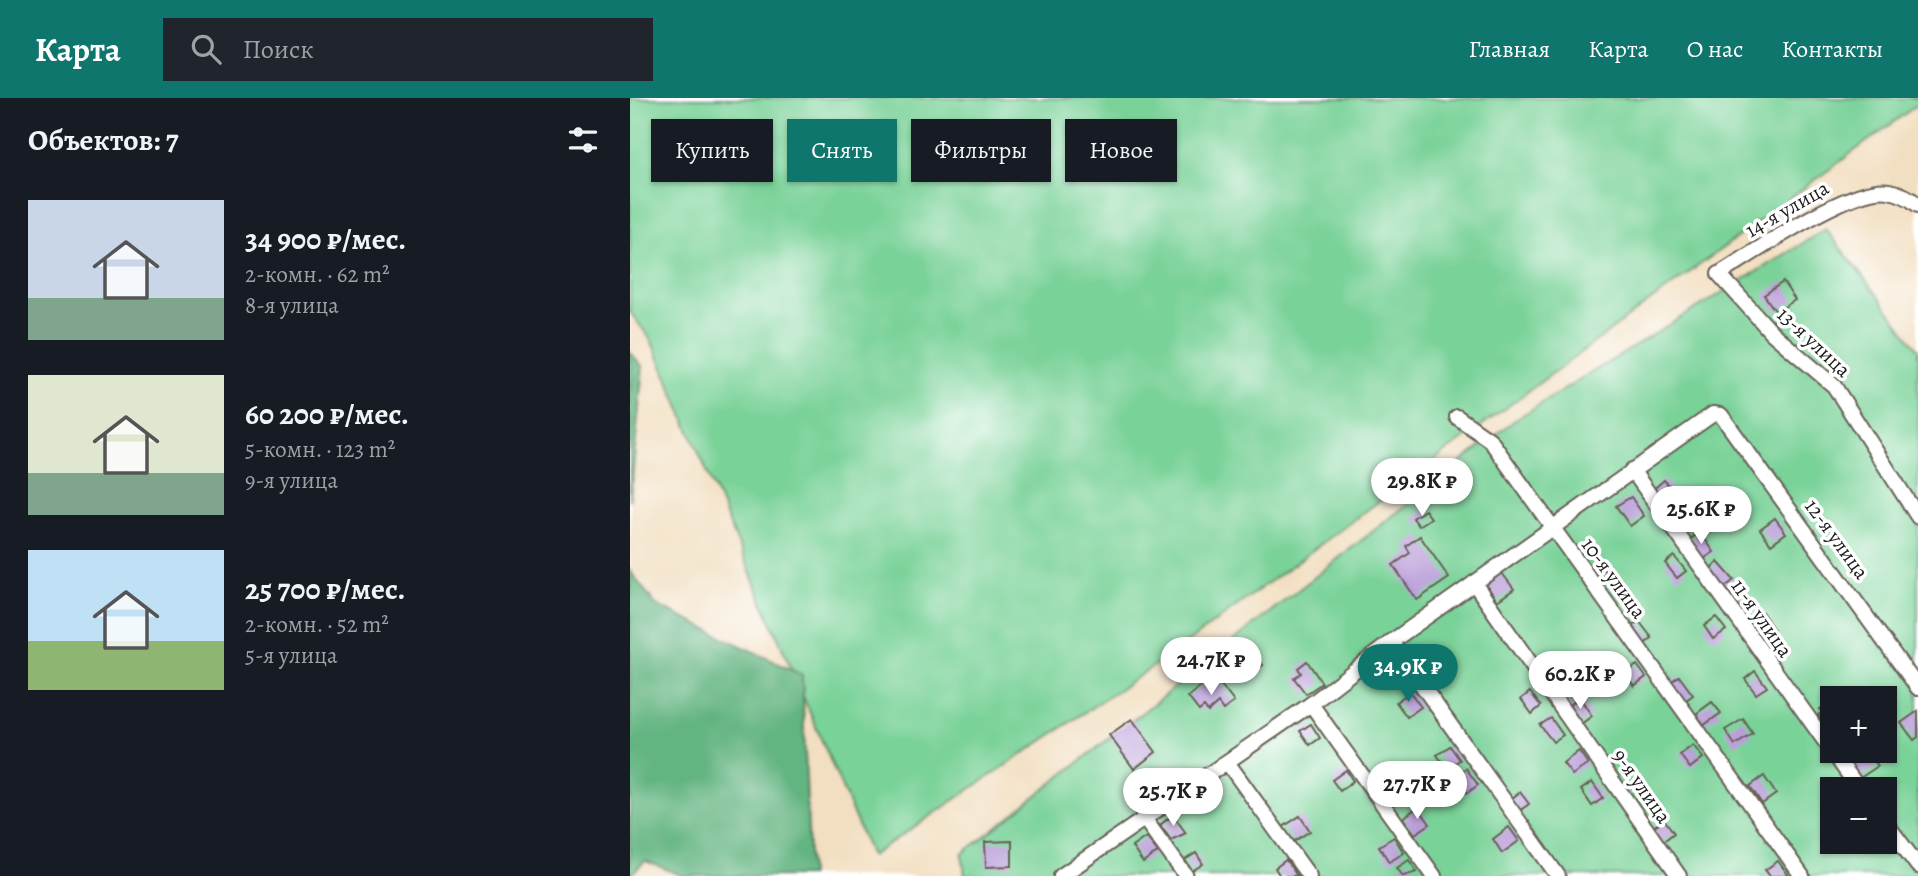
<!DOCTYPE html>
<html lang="ru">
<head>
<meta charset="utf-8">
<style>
	:root { --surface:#171b24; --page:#20242c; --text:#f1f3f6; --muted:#9ea1a6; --accent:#0f766e }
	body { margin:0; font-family:Alegreya,serif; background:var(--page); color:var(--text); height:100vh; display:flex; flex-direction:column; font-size:26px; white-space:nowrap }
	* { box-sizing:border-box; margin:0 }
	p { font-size:23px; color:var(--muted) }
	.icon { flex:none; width:38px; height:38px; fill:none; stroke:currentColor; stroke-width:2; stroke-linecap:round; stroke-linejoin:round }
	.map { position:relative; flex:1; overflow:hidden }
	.panel { display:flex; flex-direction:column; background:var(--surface); width:630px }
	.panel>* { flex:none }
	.top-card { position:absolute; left:21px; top:21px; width:665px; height:63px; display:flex; gap:14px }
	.buttons { position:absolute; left:1190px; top:588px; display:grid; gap:14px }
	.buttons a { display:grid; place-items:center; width:77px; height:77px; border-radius:0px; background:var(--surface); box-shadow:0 2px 5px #0004; font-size:35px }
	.price { position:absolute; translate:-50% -60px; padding:0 16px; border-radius:24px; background:#fff; color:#222; font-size:23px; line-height:46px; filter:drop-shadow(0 2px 4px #0008) }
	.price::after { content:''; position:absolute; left:50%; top:42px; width:21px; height:16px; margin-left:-10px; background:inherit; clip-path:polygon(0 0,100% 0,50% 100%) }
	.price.active { background:var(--accent); color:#fff }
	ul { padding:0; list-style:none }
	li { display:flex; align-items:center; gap:21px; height:175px; padding:0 28px }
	li span { display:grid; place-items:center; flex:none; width:196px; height:140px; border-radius:0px; color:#555 }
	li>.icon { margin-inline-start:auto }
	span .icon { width:84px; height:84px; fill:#fffc; stroke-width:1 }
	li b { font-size:30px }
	h2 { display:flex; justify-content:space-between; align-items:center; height:84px; padding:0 28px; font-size:30px }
	.tag { padding:0 24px; border-radius:0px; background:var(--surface); box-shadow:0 2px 5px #0004; font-size:24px; line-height:63px }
	.tag.active { background:var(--accent); color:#fff }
	header { display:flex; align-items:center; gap:42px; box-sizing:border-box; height:98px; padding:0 35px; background:var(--accent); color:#fff }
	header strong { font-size:33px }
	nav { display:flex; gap:38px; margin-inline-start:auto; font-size:24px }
	.search { width:490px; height:63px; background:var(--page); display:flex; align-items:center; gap:18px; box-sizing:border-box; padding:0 24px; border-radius:0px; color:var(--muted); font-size:26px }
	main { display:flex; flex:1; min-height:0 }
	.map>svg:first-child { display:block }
	.green { fill:#79d298; stroke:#4a775a; stroke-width:2; fill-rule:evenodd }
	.forest { fill:#62b480; stroke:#3f684e; stroke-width:2 }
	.building { fill:#ba9dd9 }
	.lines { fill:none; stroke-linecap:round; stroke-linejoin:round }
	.minor-casing { stroke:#676056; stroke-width:18 }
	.minor { stroke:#fff; stroke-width:14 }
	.labels { text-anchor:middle; stroke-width:7; stroke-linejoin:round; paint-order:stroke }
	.street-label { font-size:21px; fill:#1c1c1c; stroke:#fff }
</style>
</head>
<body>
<header>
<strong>Карта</strong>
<div class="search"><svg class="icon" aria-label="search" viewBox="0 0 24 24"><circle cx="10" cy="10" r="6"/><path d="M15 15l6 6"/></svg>Поиск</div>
<nav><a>Главная</a><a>Карта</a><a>О нас</a><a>Контакты</a></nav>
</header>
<main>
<section class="panel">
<h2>Объектов: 7<svg class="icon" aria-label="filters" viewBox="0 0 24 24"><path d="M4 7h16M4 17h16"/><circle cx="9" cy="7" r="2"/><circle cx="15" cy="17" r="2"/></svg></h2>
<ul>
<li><span style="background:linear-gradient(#c9d6e8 70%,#7fa58c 0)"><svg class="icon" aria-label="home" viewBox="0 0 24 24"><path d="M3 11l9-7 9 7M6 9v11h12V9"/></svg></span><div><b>34 900 ₽/мес.</b><p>2-комн. · 62 m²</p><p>8-я улица</p></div></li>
<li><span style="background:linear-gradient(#dfe7d0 70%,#7fa58c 0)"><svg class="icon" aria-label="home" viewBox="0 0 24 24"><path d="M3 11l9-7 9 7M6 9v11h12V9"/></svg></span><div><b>60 200 ₽/мес.</b><p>5-комн. · 123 m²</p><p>9-я улица</p></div></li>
<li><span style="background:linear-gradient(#bfe0f5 65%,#8fb573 0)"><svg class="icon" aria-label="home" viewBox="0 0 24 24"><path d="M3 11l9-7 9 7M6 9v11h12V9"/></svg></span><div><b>25 700 ₽/мес.</b><p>2-комн. · 52 m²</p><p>5-я улица</p></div></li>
</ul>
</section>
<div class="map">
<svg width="1288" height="778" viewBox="0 0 1288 778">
	<rect width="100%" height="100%" fill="#fff"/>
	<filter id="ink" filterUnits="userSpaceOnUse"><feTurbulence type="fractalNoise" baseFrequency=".0143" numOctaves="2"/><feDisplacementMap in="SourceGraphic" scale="14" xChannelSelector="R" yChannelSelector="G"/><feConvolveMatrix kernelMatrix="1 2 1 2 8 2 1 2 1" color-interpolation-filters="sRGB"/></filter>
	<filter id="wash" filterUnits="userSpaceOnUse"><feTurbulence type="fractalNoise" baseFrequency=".00686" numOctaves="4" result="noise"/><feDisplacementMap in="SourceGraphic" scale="28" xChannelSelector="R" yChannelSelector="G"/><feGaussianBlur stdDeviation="1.57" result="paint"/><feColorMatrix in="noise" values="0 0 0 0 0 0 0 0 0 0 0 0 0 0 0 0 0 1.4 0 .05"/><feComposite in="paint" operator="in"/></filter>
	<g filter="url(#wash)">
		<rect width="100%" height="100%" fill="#f2dfc1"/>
		<g class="green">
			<polygon points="0,0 1288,0 1288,6 543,555 241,758 21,242 0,214"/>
			<path d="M1196,131L1288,251V778H335L332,756L886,321ZM1202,600H1255V653H1202ZM1202,691H1255V744H1202Z"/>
		</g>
		<g class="forest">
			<polygon points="0,254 13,269 0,403"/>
			<polygon points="0,473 26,507 172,577 180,778 53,778 15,763 0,778"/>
		</g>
		<g id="blocks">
			<g class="building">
				<polygon points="1153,184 1165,202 1146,214 1134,197"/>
				<polygon points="1034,382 1042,391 1028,403 1020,394"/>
				<polygon points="1001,399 1014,418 1000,428 986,408"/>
				<polygon points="1051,408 1062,423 1051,431 1040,417"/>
				<polygon points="795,412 801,420 789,428 783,420"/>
				<polygon points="1145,420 1156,435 1141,446 1130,431"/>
				<polygon points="1070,434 1084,454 1072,462 1058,443"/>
				<polygon points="790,438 819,480 787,502 763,467 780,455 776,448"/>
				<polygon points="1044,458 1056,473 1047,480 1035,465"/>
				<polygon points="968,463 977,476 966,485 956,472"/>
				<polygon points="1088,464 1104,482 1095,489 1080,472"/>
				<polygon points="872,475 884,491 867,503 856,486"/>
				<polygon points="1132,514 1144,532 1129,542 1117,524"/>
				<polygon points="1086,519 1096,532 1083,541 1074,528"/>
				<polygon points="1009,523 1022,540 1012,548 999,530"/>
				<polygon points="619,548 633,567 615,580 601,561"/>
				<polygon points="677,563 692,585 676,596 664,580 671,575 668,570"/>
				<polygon points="1007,567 1016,579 1004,588 995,575"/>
				<polygon points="1125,573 1137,589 1126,596 1115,581"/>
				<polygon points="1049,578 1063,597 1052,605 1038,586"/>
				<polygon points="587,582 604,604 593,612 588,605 578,614 574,609 569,613 558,599 578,583 581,587"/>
				<polygon points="780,594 791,609 777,619 766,604"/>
				<polygon points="900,594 911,608 902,616 891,601"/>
				<polygon points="950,600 962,618 951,626 938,608"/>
				<polygon points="1082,604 1091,615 1074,627 1066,616"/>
				<polygon points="1201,605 1202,623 1194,628 1188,617 1192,614 1190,611"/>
				<polygon points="1288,613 1288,639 1284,642 1271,625"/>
				<polygon points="921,620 933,637 923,644 910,627"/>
				<polygon points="502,621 526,654 504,671 479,637"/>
				<polygon points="1113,621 1123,636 1105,647 1095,632"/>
				<polygon points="681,626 690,640 680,647 670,633"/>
				<polygon points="1063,647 1073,660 1060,670 1050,657"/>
				<polygon points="820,648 830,662 817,670 807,657"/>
				<polygon points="949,653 958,666 942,677 933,665"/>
				<polygon points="1225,653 1237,653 1248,668 1230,680 1215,659"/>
				<polygon points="836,670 848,687 837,695 824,678"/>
				<polygon points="716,672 723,683 710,693 702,682"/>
				<polygon points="1134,678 1146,696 1132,706 1120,688"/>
				<polygon points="962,684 973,700 962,708 951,692"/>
				<polygon points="890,694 899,706 889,713 881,701"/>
				<polygon points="788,709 800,726 785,736 773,720"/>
				<polygon points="543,717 556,735 541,742 530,727"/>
				<polygon points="670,718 680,733 663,744 653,729"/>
				<polygon points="1034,721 1044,735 1031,745 1021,731"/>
				<polygon points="879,729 889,743 872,755 863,741"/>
				<polygon points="516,739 528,754 513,765 502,749"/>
				<polygon points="764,739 774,755 759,764 749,748"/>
				<polygon points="382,743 382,768 356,769 355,744"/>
				<polygon points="566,755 573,766 562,773 555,762"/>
				<polygon points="656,762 667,778 650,778 645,770"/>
				<polygon points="779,762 787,774 773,778 767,770"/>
				<polygon points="1148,763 1159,778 1140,778 1135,772"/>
			</g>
		</g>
	</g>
	<g filter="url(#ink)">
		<use href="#blocks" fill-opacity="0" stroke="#676056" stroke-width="2"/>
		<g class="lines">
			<g class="minor-casing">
				<g id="minor">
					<path d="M1288,107C1280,100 1270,95 1259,93C1222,86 1124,155 1089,176L1142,235L1204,288L1288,419"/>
					<polyline points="827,319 860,342 1172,778"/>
					<polyline points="1002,372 1229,691"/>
					<polyline points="844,485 1049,778"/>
					<polyline points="761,544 928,778"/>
					<polyline points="681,606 804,778"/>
					<polyline points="597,664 679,778"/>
					<polyline points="513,719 556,778"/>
					<polyline points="1255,724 1288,768"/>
					<polyline points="431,778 681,606 761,544 1083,316 1091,317 1288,590"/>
				</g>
			</g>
			<use href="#minor" class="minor"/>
		</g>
	</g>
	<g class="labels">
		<g class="street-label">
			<text transform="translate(1157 111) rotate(-30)" y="7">14-я улица</text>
			<text transform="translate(1184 244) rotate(43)" y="7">13-я улица</text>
			<text transform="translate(1207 441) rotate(54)" y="7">12-я улица</text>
			<text transform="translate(984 480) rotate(54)" y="7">10-я улица</text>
			<text transform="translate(1132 520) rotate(55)" y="7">11-я улица</text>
			<text transform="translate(1012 688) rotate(55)" y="7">9-я улица</text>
		</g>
	</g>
</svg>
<div class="buttons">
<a>+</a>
<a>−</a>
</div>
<b class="price" style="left:792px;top:420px">29.8K ₽</b>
<b class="price" style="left:1071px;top:448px">25.6K ₽</b>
<b class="price" style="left:581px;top:599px">24.7K ₽</b>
<b class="price active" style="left:778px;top:606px">34.9K ₽</b>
<b class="price" style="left:950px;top:613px">60.2K ₽</b>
<b class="price" style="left:787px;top:723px">27.7K ₽</b>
<b class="price" style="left:543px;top:730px">25.7K ₽</b>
<div class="top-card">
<a class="tag">Купить</a>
<a class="tag active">Снять</a>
<a class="tag">Фильтры</a>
<a class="tag">Новое</a>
</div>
</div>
</main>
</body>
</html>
